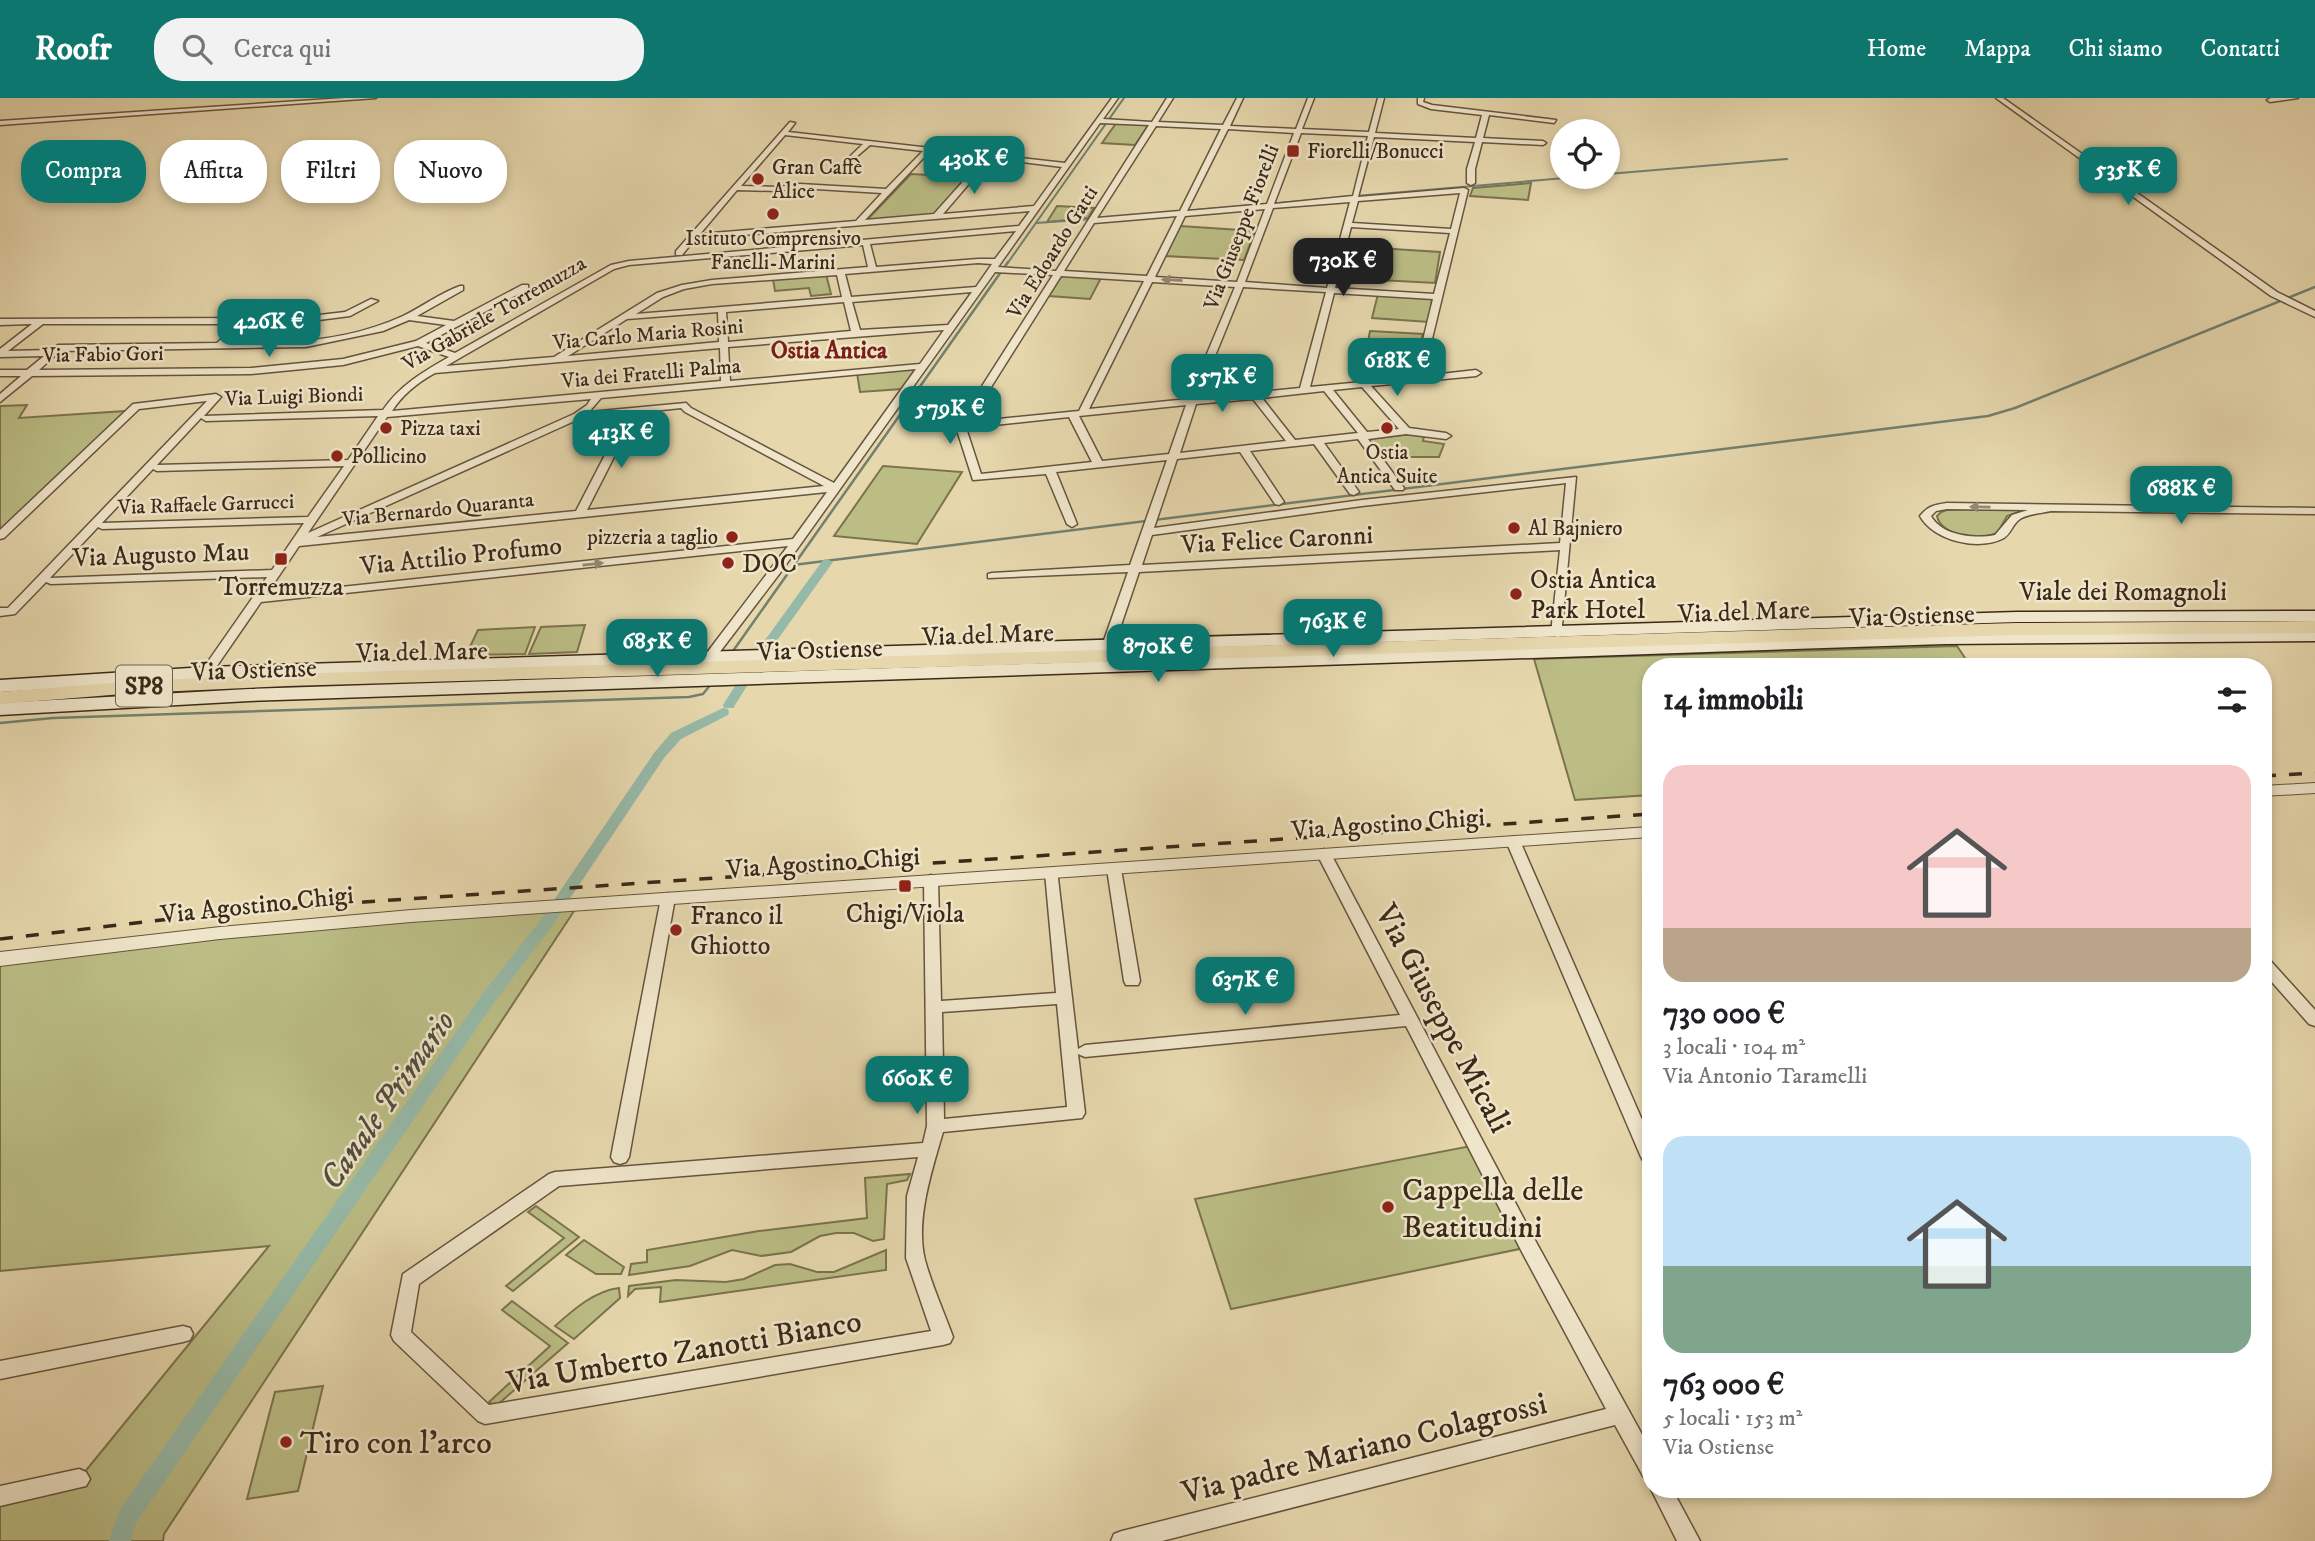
<!DOCTYPE html>
<html lang="it">
<head>
<meta charset="utf-8">
<style>
	:root { --surface:#fff; --page:#f2f2f2; --text:#202124; --muted:#757577; --accent:#0f766e }
	body { margin:0; font-family:"IM FELL DW Pica",serif; background:var(--page); color:var(--text); height:100vh; display:flex; flex-direction:column; font-size:26px; white-space:nowrap }
	* { box-sizing:border-box; margin:0 }
	p { font-size:23px; color:var(--muted) }
	.icon { flex:none; width:38px; height:38px; fill:none; stroke:currentColor; stroke-width:2; stroke-linecap:round; stroke-linejoin:round }
	.map { position:relative; flex:1; overflow:hidden }
	.sheet { position:absolute; left:1642px; top:560px; width:630px; height:840px; display:flex; flex-direction:column; background:var(--surface); border-radius:28px; box-shadow:0 4px 10px #0003 }
	.sheet>* { flex:none }
	.guide { position:absolute; left:21px; top:42px; width:665px; height:63px; display:flex; gap:14px }
	.buttons { position:absolute; left:1550px; top:21px; display:grid; gap:14px }
	.buttons a { display:grid; place-items:center; width:70px; height:70px; border-radius:50%; background:var(--surface); box-shadow:0 4px 10px #0003; font-size:35px }
	.price { position:absolute; translate:-50% -60px; padding:0 16px; border-radius:14px; background:var(--accent); color:#fff; font-size:23px; line-height:46px; filter:drop-shadow(0 2px 4px #0008) }
	.price::after { content:''; position:absolute; left:50%; top:42px; width:21px; height:16px; margin-left:-10px; background:inherit; clip-path:polygon(0 0,100% 0,50% 100%) }
	.price.active { background:#222; color:#fff }
	ul { padding:0; list-style:none }
	li { display:grid; align-content:center; gap:14px; height:371px; padding:0 21px }
	li span { display:grid; place-items:center; height:217px; border-radius:21px; color:#555 }
	li>.icon { margin-inline-start:auto }
	span .icon { width:126px; height:126px; fill:#fffc; stroke-width:1 }
	li b { font-size:30px }
	h2 { display:flex; justify-content:space-between; align-items:center; height:84px; padding:0 21px; font-size:30px }
	.pill { padding:0 24px; border-radius:28px; background:var(--surface); box-shadow:0 4px 10px #0003; font-size:24px; line-height:63px }
	.pill.active { background:var(--accent); color:#fff }
	header { display:flex; align-items:center; gap:42px; box-sizing:border-box; height:98px; padding:0 35px; background:var(--accent); color:#fff }
	header strong { font-size:33px }
	nav { display:flex; gap:38px; margin-inline-start:auto; font-size:24px }
	.search { width:490px; height:63px; background:var(--page); display:flex; align-items:center; gap:18px; box-sizing:border-box; padding:0 24px; border-radius:28px; color:var(--muted); font-size:26px }
	.map>svg:first-child { display:block }
	.green { fill:#bbbd85; stroke:#7b734e; stroke-width:2 }
	.lines { fill:none; stroke-linecap:round; stroke-linejoin:round }
	.stream-far1 { stroke:#72806f; stroke-width:2 }
	.stream { stroke:#72806f; stroke-width:2.5 }
	.canal { fill:#96baa9; fill-rule:evenodd }
	.minor-casing { stroke:#66543d; stroke-width:3 }
	.tertiary-casing { stroke:#66543d; stroke-width:2 }
	.secondary-casing { stroke:#3b2918; stroke-width:3 }
	.primary-casing { stroke:#3b2918; stroke-width:2 }
	.minor { fill:#efe5ca; fill-rule:evenodd }
	.tertiary { fill:#efe5ca; fill-rule:evenodd }
	.secondary { fill:#efe5ca; fill-rule:evenodd }
	.primary { fill:#e6d7ad; fill-rule:evenodd }
	.rail { stroke:#3b2918; stroke-width:3.5; stroke-dasharray:13 13; stroke-linecap:butt }
	.oneway { fill:#958771 }
	.poi-dot { fill:#8f2418; stroke:#efe5ca; stroke-width:2.5 }
	.labels { text-anchor:middle; stroke-width:5; stroke-linejoin:round; paint-order:stroke }
	.far-poi-label { font-size:21px; fill:#3b2918; stroke:#efe5ca; text-anchor:start }
	.far-street-label { font-size:21px; fill:#3b2918; stroke:#efe5ca }
	.far-quarter-label { font-size:24px; font-weight:bold; fill:#7a1f14; stroke:#efe5ca }
	.shield { fill:#efe5ca; stroke:#71614d; stroke-width:2 }
	.shield-label { font-size:24px; font-weight:bold; fill:#3b2918 }
	.street-label { font-size:26px; fill:#3b2918; stroke:#efe5ca }
	.poi-label { font-size:26px; fill:#3b2918; stroke:#efe5ca; text-anchor:start }
	.near-street-label { font-size:32px; fill:#3b2918; stroke:#efe5ca }
	.near-poi-label { font-size:32px; fill:#3b2918; stroke:#efe5ca; text-anchor:start }
	.near-water-label { font-size:33px; font-style:italic; fill:#524d3c; stroke:#efe5ca }
</style>
</head>
<body>
<header>
<strong>Roofr</strong>
<div class="search"><svg class="icon" aria-label="search" viewBox="0 0 24 24"><circle cx="10" cy="10" r="6"/><path d="M15 15l6 6"/></svg>Cerca qui</div>
<nav><a>Home</a><a>Mappa</a><a>Chi siamo</a><a>Contatti</a></nav>
</header>
<div class="map">
<svg width="2315" height="1443" viewBox="0 0 2315 1443">
	<rect width="100%" height="100%" fill="#e6d7ad"/>
	<filter id="stains"><feTurbulence type="fractalNoise" baseFrequency=".00286" numOctaves="4"/><feColorMatrix values="0 0 0 0 .2 0 0 0 0 .09 0 0 0 0 .02 0 0 0 .5 -.17"/></filter>
	<radialGradient id="worn" r=".72"><stop offset=".6" stop-color="#630" stop-opacity="0"/><stop offset="1" stop-color="#630" stop-opacity=".3"/></radialGradient>
	<g class="green">
		<polygon points="1117,24 1149,26 1135,47 1102,45"/>
		<polygon points="911,76 967,79 934,117 866,123"/>
		<polygon points="1531,85 1528,102 1470,98 1473,90"/>
		<polygon points="1057,108 1094,110 1088,120 1047,124"/>
		<polygon points="1180,128 1255,133 1244,162 1164,158"/>
		<polygon points="1377,150 1440,154 1435,185 1380,182 1383,170 1377,169 1379,161 1374,160"/>
		<polygon points="826,176 831,196 811,198 809,190 775,193 773,181"/>
		<polygon points="1062,177 1101,180 1090,201 1049,198"/>
		<polygon points="1378,196 1432,200 1429,224 1372,220"/>
		<path d="M282,217L295,222V224L274,244L235,243C240,223 263,219 282,217Z"/>
		<polygon points="1370,233 1423,236 1412,280 1360,285"/>
		<polygon points="909,271 915,273 902,291 860,294 857,275"/>
		<polygon points="27,307 19,320 126,313 0,432 0,308"/>
		<polygon points="1412,336 1424,338 1423,343 1444,346 1439,359 1380,359 1368,341"/>
		<polygon points="883,368 962,374 917,446 834,438"/>
		<path d="M1950,411L2025,412L2007,418L1998,434C1982,443 1941,439 1937,418L1941,414Z"/>
		<polygon points="585,527 577,554 529,556 541,529"/>
		<polygon points="535,529 525,556 466,557 478,532"/>
		<polygon points="1957,548 1971,569 1650,569 1650,697 1575,702 1534,561"/>
		<polygon points="578,807 164,1436 163,1443 0,1443 0,1398 79,1381 269,1148 0,1173 0,861"/>
		<polygon points="1476,1047 1529,1149 1231,1211 1195,1101"/>
		<polygon points="910,1076 907,1082 887,1086 884,1141 873,1143 854,1135 836,1135 820,1138 791,1154 761,1158 732,1152 690,1168 629,1177 631,1166 647,1164 647,1152 759,1133 867,1120 865,1080"/>
		<polygon points="536,1108 579,1139 513,1193 506,1188 564,1140 528,1114"/>
		<polygon points="584,1142 624,1169 621,1176 596,1176 566,1157"/>
		<polygon points="886,1152 886,1172 660,1204 661,1189 635,1191 628,1198 629,1188 676,1182 726,1184 744,1181 775,1167 790,1166 817,1174 834,1174"/>
		<path d="M619,1190L620,1200L574,1241L555,1228C573,1212 594,1193 619,1190Z"/>
		<polygon points="512,1203 568,1245 496,1308 489,1304 550,1248 502,1212"/>
		<polygon points="323,1288 298,1393 247,1401 275,1294"/>
	</g>
	<g class="lines">
		<g class="stream-far1">
			<polyline points="1608,76 1787,61"/>
			<polyline points="1356,98 1577,79"/>
			<polyline points="1185,113 1348,99"/>
			<polyline points="1036,125 1093,121"/>
			<polyline points="1007,166 1124,0"/>
		</g>
		<g class="stream">
			<polyline points="793,467 1988,318 2015,310 2315,189"/>
			<polyline points="733,553 1008,164"/>
			<polyline points="0,625 53,620 689,599 703,596 711,586"/>
		</g>
		<g class="canal">
			<polygon points="827,461 833,464 768,555 760,555 758,552 760,549 823,462"/>
			<polygon points="741,584 747,588 735,607 734,610 724,610 723,607 737,585"/>
			<polygon points="723,610 728,611 729,614 728,617 681,641 664,660 549,832 496,902 136,1425 131,1443 109,1443 119,1413 484,894 539,824 654,655 671,635"/>
		</g>
		<g class="minor-casing">
			<g id="minor">
				<polygon points="345,0 376,0 0,27 0,23"/>
				<path d="M1112,0H1118L1103,21L1152,24L1167,0H1173L1158,24L1223,27L1237,0H1243L1230,28L1296,31L1308,0H1314L1302,31L1369,34L1378,0H1384L1375,35L1476,40L1482,17L1431,11L1418,6V0H1424L1423,4L1432,7L1556,22L1554,25L1489,17L1483,40L1543,43L1546,45L1543,47L1482,44L1475,71V85L1471,87L1467,85V71L1475,44L1374,39L1358,99L1464,90L1468,92L1423,278L1476,272L1481,275L1476,278L1371,288L1409,330L1446,335L1451,338L1446,341L1406,336L1368,341L1404,390L1403,392H1395L1358,341L1324,345L1359,394L1354,397L1350,396L1314,346L1250,353L1284,404L1279,407L1275,406L1240,354L1177,361L1154,430L1362,402L1576,379L1561,538L1557,539L1551,535L1560,452L1139,474L1114,548L1108,552L1102,548L1128,474L988,480V476L992,475L1130,467L1167,362L1056,374L1077,426L1072,429L1067,426L1046,376L973,382L956,329L1053,177L995,174L780,475L713,563H705L703,560L788,448L261,504L210,578L206,579L200,575L267,479L51,486L46,484L15,516L0,518V510H8L207,303L139,311L4,440L0,441V432L133,306L216,296L221,299L204,318L383,312C400,287 423,274 449,259L418,248L343,267L251,276L32,278L0,304V296L21,278H0V272H27L44,258L0,259V251L32,226L0,227V221L244,220L274,213L289,214L302,219L345,214L371,201L378,203L350,218L303,224L282,244C322,243 366,235 403,218C422,209 440,195 460,188H463V192L417,218L454,223L522,187H528V191L426,245L455,255L611,167L629,163L1019,128L1030,113L695,141L682,157H676V153L790,24L795,25L788,34L1065,65ZM1100,25L1149,27L1056,173L998,169ZM1156,28L1221,31L1180,113L1097,120ZM1228,31L1294,35L1267,106L1187,113ZM1301,35L1368,38L1353,98L1274,106ZM785,37L863,46L838,70L840,73L870,47L923,53L886,91L800,86L778,89L741,88ZM929,54L984,60L934,116L865,122ZM991,60L1062,69L1034,108L943,116ZM800,90L882,95L856,123L700,136L737,92L778,93ZM1460,95L1451,131L1352,125L1358,103ZM1350,104L1327,190L1245,184L1273,110ZM1265,111L1237,184L1155,179L1185,118ZM1177,118L1147,178L1064,173L1094,125ZM1351,129L1450,135L1434,196L1335,190ZM1016,133L995,161H978L876,169L870,146ZM863,147L868,169L712,182L682,187L657,195L554,259L446,268L614,171L629,167ZM978,165L992,166L976,189L851,199L845,176ZM837,177L842,199L636,216L663,199L684,191L712,186ZM1061,178L1144,183L1079,313L969,324ZM1152,184L1235,189L1188,301L1089,311ZM1243,189L1326,194L1300,290L1198,300ZM972,194L948,227L860,232L852,204ZM1334,195L1433,201L1414,279L1310,289ZM844,204L851,233L728,244L726,214ZM718,214L719,244L568,258L627,221ZM274,218L287,219L295,222L271,244L228,245L249,225ZM409,222L446,227L416,243L343,261L251,270L39,272L60,253L306,249L383,233ZM43,226H237L217,245L58,247L50,252L8,253ZM944,232L920,266L730,283L728,249ZM720,250L721,283L392,313C403,296 417,285 435,275ZM916,271L834,385L691,310L686,305L589,314L601,300ZM1362,289L1399,331L1367,334L1333,292ZM1324,293L1358,335L1295,342L1262,300ZM591,301L587,307L574,316L308,435L387,319ZM1253,301L1286,343L1180,355L1196,306ZM1186,307L1169,356L1102,363L1079,318ZM681,310L685,314L824,388L587,412L616,355L624,316ZM614,317L606,355L576,413L317,439L579,321ZM378,318L348,362L157,367L201,320L206,323ZM1069,319L1092,364L981,376L966,330ZM344,368L308,419L102,425L153,371L157,373ZM1566,385L1560,445L1142,467L1152,437L1362,408ZM827,394L793,441L266,497L299,448ZM304,425L272,472L50,480L98,429L102,431Z"/>
				<polygon points="1996,0 2003,0 2277,194 2315,213 2315,219 2271,198"/>
				<polygon points="2271,0 2298,0 2270,4 2267,2"/>
				<path d="M1947,405L2315,410V416L2051,413C2042,415 2028,416 2020,421C2012,426 2011,437 2002,441C1977,453 1933,442 1920,418C1928,408 1934,407 1947,405ZM1947,411L2028,412L2012,417L1995,437C1975,441 1942,438 1931,418L1936,413Z"/>
				<polygon points="1513,739 1520,743 1650,1040 1650,1066 1644,1064 1641,1059 1506,743"/>
				<path d="M1324,751L1331,756L1536,1144L1650,1351V1381L1643,1378L1615,1327L1162,1443H1111L1114,1436L1122,1433L1606,1311L1522,1154L1406,928L1085,959L1078,956L1085,1015L1082,1020L943,1034C932,1072 915,1123 925,1162C932,1188 944,1214 953,1239L950,1245L943,1247L485,1326L478,1323L394,1243L391,1237L403,1176L549,1076L555,1074L923,1045L927,1028L924,782L926,779L931,777L938,782L941,903L1056,895L1045,775L1052,770L1057,772L1078,951L1085,947L1400,917L1317,756ZM1057,906L1067,1009L944,1021L942,914ZM918,1059L907,1098L906,1160L931,1233L489,1307L411,1234L419,1186L559,1088Z"/>
				<polygon points="1114,766 1121,771 1140,883 1138,887 1126,887 1124,883 1107,771"/>
				<polygon points="668,795 675,800 629,1059 626,1064 620,1066 614,1064 611,1059 661,800"/>
				<polygon points="2263,859 2268,860 2315,912 2315,928 2309,926 2263,874"/>
				<polygon points="183,1228 190,1230 193,1236 190,1242 183,1244 0,1281 0,1263"/>
				<polygon points="79,1371 86,1374 90,1381 86,1388 0,1408 0,1388"/>
				<polygon points="1651,1391 1672,1391 1700,1443 1677,1443"/>
			</g>
		</g>
		<g class="tertiary-casing">
			<g id="tertiary">
				<polygon points="2315,685 2315,695 2263,698 2263,688"/>
				<polygon points="1650,729 1650,739 411,824 220,841 0,868 0,854 220,829 411,812"/>
			</g>
		</g>
		<g class="secondary-casing">
			<g id="secondary">
				<polygon points="2315,513 2315,523 2017,524 206,581 0,594 0,582 206,569 2017,514"/>
				<polygon points="2315,533 2315,543 1945,546 249,603 0,617 0,605 249,591 1945,536"/>
			</g>
		</g>
		<g class="primary-casing">
			<polygon id="primary" points="2315,523 2315,535 2016,537 288,588 135,595 0,606 0,594 135,583 288,576 2016,525"/>
		</g>
		<use href="#minor" class="minor"/>
		<use href="#tertiary" class="tertiary"/>
		<use href="#secondary" class="secondary"/>
		<use href="#primary" class="primary"/>
		<g class="rail">
			<polyline points="2263,678 2315,675"/>
			<polyline points="0,841 170,821 364,804 1650,716"/>
		</g>
	</g>
	<defs><path id="oneway-solid" d="M-6-.8H1V-3.2L6.5 0L1 3.2V.8H-6Z" transform="scale(1.75)"/></defs>
	<g class="oneway">
		<use href="#oneway-solid" transform="translate(1172 182) rotate(-177)"/>
		<use href="#oneway-solid" transform="translate(1980 409) rotate(-179)"/>
		<use href="#oneway-solid" transform="translate(593 466) rotate(-6)"/>
	</g>
	<g class="poi-dot">
		<rect x="1286" y="46" width="14" height="14" rx="3.5"/>
		<circle cx="758" cy="81" r="7"/>
		<circle cx="773" cy="116" r="7"/>
		<circle cx="386" cy="330" r="7"/>
		<circle cx="1387" cy="330" r="7"/>
		<circle cx="337" cy="358" r="7"/>
		<circle cx="1514" cy="430" r="7"/>
		<circle cx="732" cy="439" r="7"/>
		<rect x="274" y="454" width="14" height="14" rx="3.5"/>
		<circle cx="728" cy="465" r="7"/>
		<circle cx="1516" cy="496" r="7"/>
		<rect x="898" y="781" width="14" height="14" rx="3.5"/>
		<circle cx="676" cy="832" r="7"/>
		<circle cx="1388" cy="1109" r="7"/>
		<circle cx="286" cy="1344" r="7"/>
	</g>
	<g class="labels">
		<g class="far-poi-label">
			<text x="1307" y="60">Fiorelli/Bonucci</text>
			<text x="772" y="76">Gran Caffè<tspan x="772" dy="24">Alice</tspan></text>
			<text x="773" y="147" text-anchor="middle">Istituto Comprensivo<tspan x="773" dy="24">Fanelli-Marini</tspan></text>
			<text x="400" y="337">Pizza taxi</text>
			<text x="1387" y="361" text-anchor="middle">Ostia<tspan x="1387" dy="24">Antica Suite</tspan></text>
			<text x="351" y="365">Pollicino</text>
			<text x="1528" y="437">Al Bajniero</text>
			<text x="718" y="446" text-anchor="end">pizzeria a taglio</text>
		</g>
		<g class="far-street-label">
			<text transform="translate(1241 129) rotate(-69)" y="7">Via Giuseppe Fiorelli</text>
			<text transform="translate(1052 154) rotate(-58)" y="7">Via Edoardo Gatti</text>
			<text transform="translate(494 215) rotate(-30)" y="7">Via Gabriele Torremuzza</text>
			<text transform="translate(648 236) rotate(-5)" y="7">Via Carlo Maria Rosini</text>
			<text transform="translate(103 256) rotate(-1)" y="7">Via Fabio Gori</text>
			<text transform="translate(651 275) rotate(-5)" y="7">Via dei Fratelli Palma</text>
			<text transform="translate(294 298) rotate(-2)" y="7">Via Luigi Biondi</text>
			<text transform="translate(206 406) rotate(-2)" y="7">Via Raffaele Garrucci</text>
			<text transform="translate(438 411) rotate(-6)" y="7">Via Bernardo Quaranta</text>
		</g>
		<g class="far-quarter-label">
			<text x="829" y="260">Ostia Antica</text>
		</g>
		<rect class="shield" x="116" y="567.5" width="56" height="41" rx="5"/>
		<g class="shield-label">
			<text x="144" y="596">SP8</text>
		</g>
		<g class="street-label">
			<text transform="translate(1277 441) rotate(-3)" y="9">Via Felice Caronni</text>
			<text transform="translate(161 456) rotate(-2)" y="9">Via Augusto Mau</text>
			<text transform="translate(461 457) rotate(-6)" y="9">Via Attilio Profumo</text>
			<text x="2123" y="502">Viale dei Romagnoli</text>
			<text transform="translate(1744 513) rotate(-2)" y="9">Via del Mare</text>
			<text transform="translate(1912 517) rotate(-2)" y="9">Via Ostiense</text>
			<text transform="translate(988 536) rotate(-2)" y="9">Via del Mare</text>
			<text transform="translate(820 551) rotate(-2)" y="9">Via Ostiense</text>
			<text transform="translate(422 553) rotate(-1)" y="9">Via del Mare</text>
			<text transform="translate(254 571) rotate(-2)" y="9">Via Ostiense</text>
			<text transform="translate(1388 725) rotate(-4)" y="9">Via Agostino Chigi</text>
			<text transform="translate(823 764) rotate(-4)" y="9">Via Agostino Chigi</text>
			<text transform="translate(257 806) rotate(-6)" y="9">Via Agostino Chigi</text>
		</g>
		<g class="poi-label">
			<text x="742" y="474">DOC</text>
			<text x="1530" y="490">Ostia Antica<tspan x="1530" dy="30">Park Hotel</tspan></text>
			<text x="281" y="497" text-anchor="middle">Torremuzza</text>
			<text x="905" y="824" text-anchor="middle">Chigi/Viola</text>
			<text x="690" y="826">Franco il<tspan x="690" dy="30">Ghiotto</tspan></text>
		</g>
		<g class="near-street-label">
			<text transform="translate(1444 920) rotate(62)" y="11">Via Giuseppe Micali</text>
			<text transform="translate(684 1253) rotate(-10)" y="11">Via Umberto Zanotti Bianco</text>
			<text transform="translate(1364 1349) rotate(-14)" y="11">Via padre Mariano Colagrossi</text>
		</g>
		<g class="near-poi-label">
			<text x="1402" y="1102">Cappella delle<tspan x="1402" dy="37">Beatitudini</tspan></text>
			<text x="300" y="1355">Tiro con l'arco</text>
		</g>
		<g class="near-water-label">
			<text transform="translate(386 1001) rotate(-55)" y="12">Canale Primario</text>
		</g>
	</g>
	<rect width="100%" height="100%" filter="url(#stains)"/>
	<rect width="100%" height="100%" fill="url(#worn)"/>
</svg>
<div class="buttons">
<a><svg class="icon" aria-label="locate" viewBox="0 0 24 24"><circle cx="12" cy="12" r="6"/><path d="M12 2v4M12 18v4M2 12h4M18 12h4"/></svg></a>
</div>
<b class="price" style="left:974px;top:98px">430K €</b>
<b class="price" style="left:2128px;top:109px">535K €</b>
<b class="price active" style="left:1343px;top:200px">730K €</b>
<b class="price" style="left:269px;top:261px">426K €</b>
<b class="price" style="left:1397px;top:300px">618K €</b>
<b class="price" style="left:1222px;top:316px">557K €</b>
<b class="price" style="left:950px;top:348px">579K €</b>
<b class="price" style="left:621px;top:372px">413K €</b>
<b class="price" style="left:2181px;top:428px">688K €</b>
<b class="price" style="left:1333px;top:561px">763K €</b>
<b class="price" style="left:657px;top:581px">685K €</b>
<b class="price" style="left:1158px;top:586px">870K €</b>
<b class="price" style="left:1245px;top:919px">637K €</b>
<b class="price" style="left:917px;top:1018px">660K €</b>
<div class="guide">
<a class="pill active">Compra</a>
<a class="pill">Affitta</a>
<a class="pill">Filtri</a>
<a class="pill">Nuovo</a>
</div>
<section class="sheet">
<h2>14 immobili<svg class="icon" aria-label="filters" viewBox="0 0 24 24"><path d="M4 7h16M4 17h16"/><circle cx="9" cy="7" r="2"/><circle cx="15" cy="17" r="2"/></svg></h2>
<ul>
<li><span style="background:linear-gradient(#f6c9c9 75%,#b9a48a 0)"><svg class="icon" aria-label="home" viewBox="0 0 24 24"><path d="M3 11l9-7 9 7M6 9v11h12V9"/></svg></span><div><b>730 000 €</b><p>3 locali · 104 m²</p><p>Via Antonio Taramelli</p></div></li>
<li><span style="background:linear-gradient(#bfe0f5 60%,#7fa58c 0)"><svg class="icon" aria-label="home" viewBox="0 0 24 24"><path d="M3 11l9-7 9 7M6 9v11h12V9"/></svg></span><div><b>763 000 €</b><p>5 locali · 153 m²</p><p>Via Ostiense</p></div></li>
</ul>
</section>
</div>
</body>
</html>
